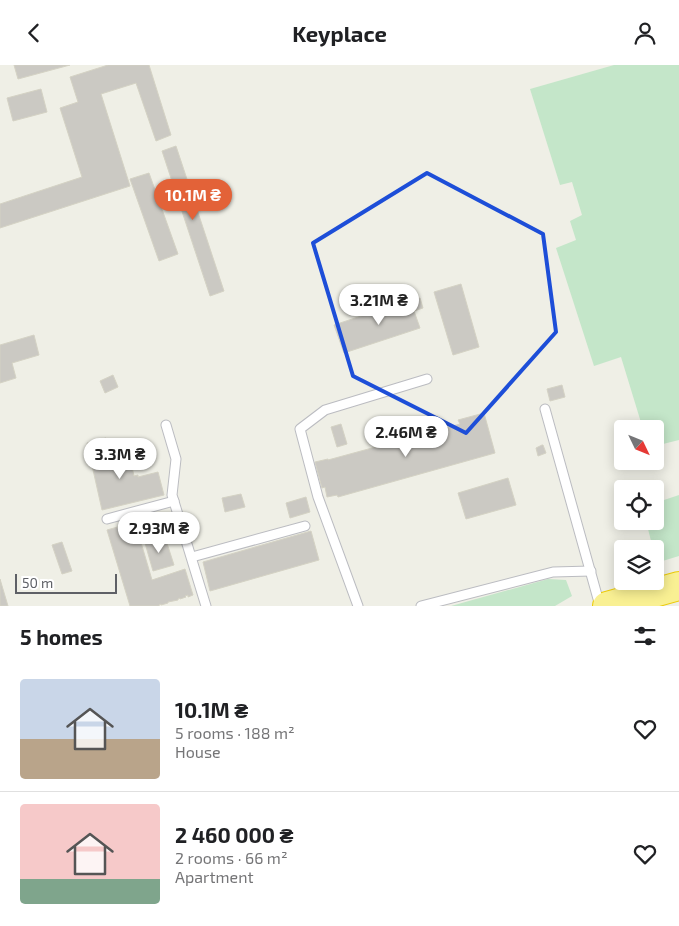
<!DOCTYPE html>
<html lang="en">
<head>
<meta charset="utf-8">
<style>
	:root { --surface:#fff; --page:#f2f2f2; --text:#202124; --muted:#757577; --line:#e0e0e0; --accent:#e36238 }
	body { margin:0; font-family:"Exo 2",sans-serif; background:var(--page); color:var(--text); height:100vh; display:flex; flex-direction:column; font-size:19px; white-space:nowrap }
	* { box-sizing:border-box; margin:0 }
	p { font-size:16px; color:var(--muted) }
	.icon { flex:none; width:28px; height:28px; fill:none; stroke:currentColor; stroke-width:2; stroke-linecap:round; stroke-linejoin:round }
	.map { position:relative; height:541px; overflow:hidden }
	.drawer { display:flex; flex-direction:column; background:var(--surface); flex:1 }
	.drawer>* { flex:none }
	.needle { width:32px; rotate:133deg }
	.controls { position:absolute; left:614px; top:355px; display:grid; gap:10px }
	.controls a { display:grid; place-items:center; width:50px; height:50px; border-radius:5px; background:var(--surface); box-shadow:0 2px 12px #0003; font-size:25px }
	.scale { position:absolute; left:15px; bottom:12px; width:102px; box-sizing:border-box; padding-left:5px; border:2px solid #5e6066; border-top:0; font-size:14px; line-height:18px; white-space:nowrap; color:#5e6066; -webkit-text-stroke:4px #fff; paint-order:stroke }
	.price { position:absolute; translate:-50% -42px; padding:0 11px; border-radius:18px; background:#fff; color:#222; font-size:16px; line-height:32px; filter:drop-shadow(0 1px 2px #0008) }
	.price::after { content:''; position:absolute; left:50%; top:30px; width:15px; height:11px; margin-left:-8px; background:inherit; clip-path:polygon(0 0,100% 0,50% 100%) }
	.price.on { background:var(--accent); color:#fff }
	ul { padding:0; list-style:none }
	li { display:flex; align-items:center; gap:15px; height:125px; padding:0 20px }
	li+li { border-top:1px solid var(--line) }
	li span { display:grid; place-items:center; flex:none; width:140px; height:100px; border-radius:5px; color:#555 }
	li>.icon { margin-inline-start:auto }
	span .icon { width:60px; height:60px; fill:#fffc; stroke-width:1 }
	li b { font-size:21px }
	h2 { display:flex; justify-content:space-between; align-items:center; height:60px; padding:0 20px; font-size:21px }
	header { display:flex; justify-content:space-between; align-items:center; height:65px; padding:0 20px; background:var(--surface); font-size:22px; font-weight:700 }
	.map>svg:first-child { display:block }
	.green { fill:#c4e6c9 }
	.building { fill:#cbc9c3; stroke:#d4d2c4 }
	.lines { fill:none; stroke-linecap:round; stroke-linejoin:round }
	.lane-casing { stroke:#bbbcc1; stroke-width:11 }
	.highway-casing { stroke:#eccb09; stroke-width:30 }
	.lane { stroke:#fff; stroke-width:9 }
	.highway { stroke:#f9f093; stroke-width:28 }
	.marked { fill:none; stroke:#1d4ed8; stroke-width:4; stroke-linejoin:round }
</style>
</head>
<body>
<header><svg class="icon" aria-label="back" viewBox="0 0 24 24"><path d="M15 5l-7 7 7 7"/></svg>Keyplace<svg class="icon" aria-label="person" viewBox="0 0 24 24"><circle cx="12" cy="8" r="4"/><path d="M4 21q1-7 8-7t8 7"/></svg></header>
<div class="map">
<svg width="679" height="541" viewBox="0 0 679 541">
	<rect width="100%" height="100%" fill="#efefe6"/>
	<g class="green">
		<polygon points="614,0 679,0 679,375 655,381 655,364 643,364 621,292 594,301 556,183 576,175 570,156 582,150 572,117 560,120 530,24"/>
		<polygon points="679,430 679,491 656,498 655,484 653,484 646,456 655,456 655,438"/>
		<polygon points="548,514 566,515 572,531 555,541 451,541"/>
	</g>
	<g class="building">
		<polygon points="14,0 70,0 18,14"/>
		<polygon points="108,0 149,0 171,70 156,76 136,18 101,29 130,121 0,163 0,139 82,112 60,43 78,37 70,12"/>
		<polygon points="41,24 47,47 13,56 7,33"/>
		<polygon points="176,81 224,226 210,231 162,86"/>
		<polygon points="149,108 178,189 159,196 130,114"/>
		<polygon points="461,219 479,282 453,290 434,227"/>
		<polygon points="420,233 423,243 414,246 420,263 344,288 334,260 410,235 411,236"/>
		<polygon points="34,270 39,290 12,298 16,313 0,318 0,280"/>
		<polygon points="113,310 118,322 105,328 100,316"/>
		<polygon points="562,320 565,332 550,336 547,324"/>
		<polygon points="484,348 495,388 338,432 337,430 327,432 325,422 322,423 315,397 328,394 328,395 460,359 458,355"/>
		<polygon points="341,359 347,379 337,382 331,362"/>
		<polygon points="106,373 114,406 132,402 134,411 138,410 138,412 158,407 164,430 102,445 87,378"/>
		<polygon points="542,380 543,380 546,388 538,391 536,383"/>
		<polygon points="508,413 516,440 466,454 458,428"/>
		<polygon points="241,429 245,442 225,447 222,433"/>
		<polygon points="306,432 310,447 290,453 286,438"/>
		<polygon points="135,457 152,515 185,504 193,530 188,532 188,530 185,531 186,532 180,534 180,533 178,534 178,535 168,537 168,538 161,540 161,539 159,540 159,541 130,541 107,465"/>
		<polygon points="311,466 319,495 210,526 203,497"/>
		<polygon points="165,472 174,500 153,506 145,478"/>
		<polygon points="62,477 72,506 62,509 52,480"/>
		<polygon points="0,514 8,541 0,541"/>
	</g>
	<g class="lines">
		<g class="lane-casing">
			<g id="lane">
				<polyline points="545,344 600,541"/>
				<polyline points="166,360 176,394 172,430 206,541"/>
				<polyline points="107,454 174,436"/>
				<polyline points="192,492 305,461"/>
				<polyline points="358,541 318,432 300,364 325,345 427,314"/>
				<polyline points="421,541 553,507 591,506"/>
			</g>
		</g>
		<g class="highway-casing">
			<polyline id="highway" points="607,541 679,521"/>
		</g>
		<use href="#lane" class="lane"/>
		<use href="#highway" class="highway"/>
	</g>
	<path class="marked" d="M427,108L543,169L556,267L466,368L353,311L313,178Z"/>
</svg>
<div class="controls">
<a><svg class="needle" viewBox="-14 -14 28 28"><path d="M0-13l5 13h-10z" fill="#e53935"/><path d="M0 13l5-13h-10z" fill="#757577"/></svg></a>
<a><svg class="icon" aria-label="locate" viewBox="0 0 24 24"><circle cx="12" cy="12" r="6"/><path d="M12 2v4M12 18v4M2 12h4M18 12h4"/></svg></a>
<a><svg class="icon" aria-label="layers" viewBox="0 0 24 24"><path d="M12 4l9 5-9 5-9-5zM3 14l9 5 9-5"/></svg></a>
</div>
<div class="scale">50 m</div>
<b class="price on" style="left:193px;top:156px">10.1M ₴</b>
<b class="price" style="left:379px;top:261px">3.21M ₴</b>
<b class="price" style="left:406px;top:393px">2.46M ₴</b>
<b class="price" style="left:120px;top:415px">3.3M ₴</b>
<b class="price" style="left:159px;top:489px">2.93M ₴</b>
</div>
<section class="drawer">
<h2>5 homes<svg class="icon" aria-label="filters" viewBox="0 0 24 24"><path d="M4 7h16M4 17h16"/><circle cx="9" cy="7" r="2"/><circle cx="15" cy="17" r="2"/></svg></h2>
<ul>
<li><span style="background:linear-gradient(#c9d6e8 60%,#b9a48a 0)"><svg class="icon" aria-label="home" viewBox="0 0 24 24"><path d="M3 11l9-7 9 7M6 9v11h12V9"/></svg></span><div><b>10.1M ₴</b><p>5 rooms · 188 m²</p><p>House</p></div><svg class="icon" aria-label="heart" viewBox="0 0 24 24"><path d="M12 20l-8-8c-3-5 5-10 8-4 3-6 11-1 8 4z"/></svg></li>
<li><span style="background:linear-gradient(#f6c9c9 75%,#7fa58c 0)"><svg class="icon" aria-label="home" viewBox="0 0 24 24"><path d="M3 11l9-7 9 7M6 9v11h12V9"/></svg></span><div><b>2 460 000 ₴</b><p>2 rooms · 66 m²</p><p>Apartment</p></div><svg class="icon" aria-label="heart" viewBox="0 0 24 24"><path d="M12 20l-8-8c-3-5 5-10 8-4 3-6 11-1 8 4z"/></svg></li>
</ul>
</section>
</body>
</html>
